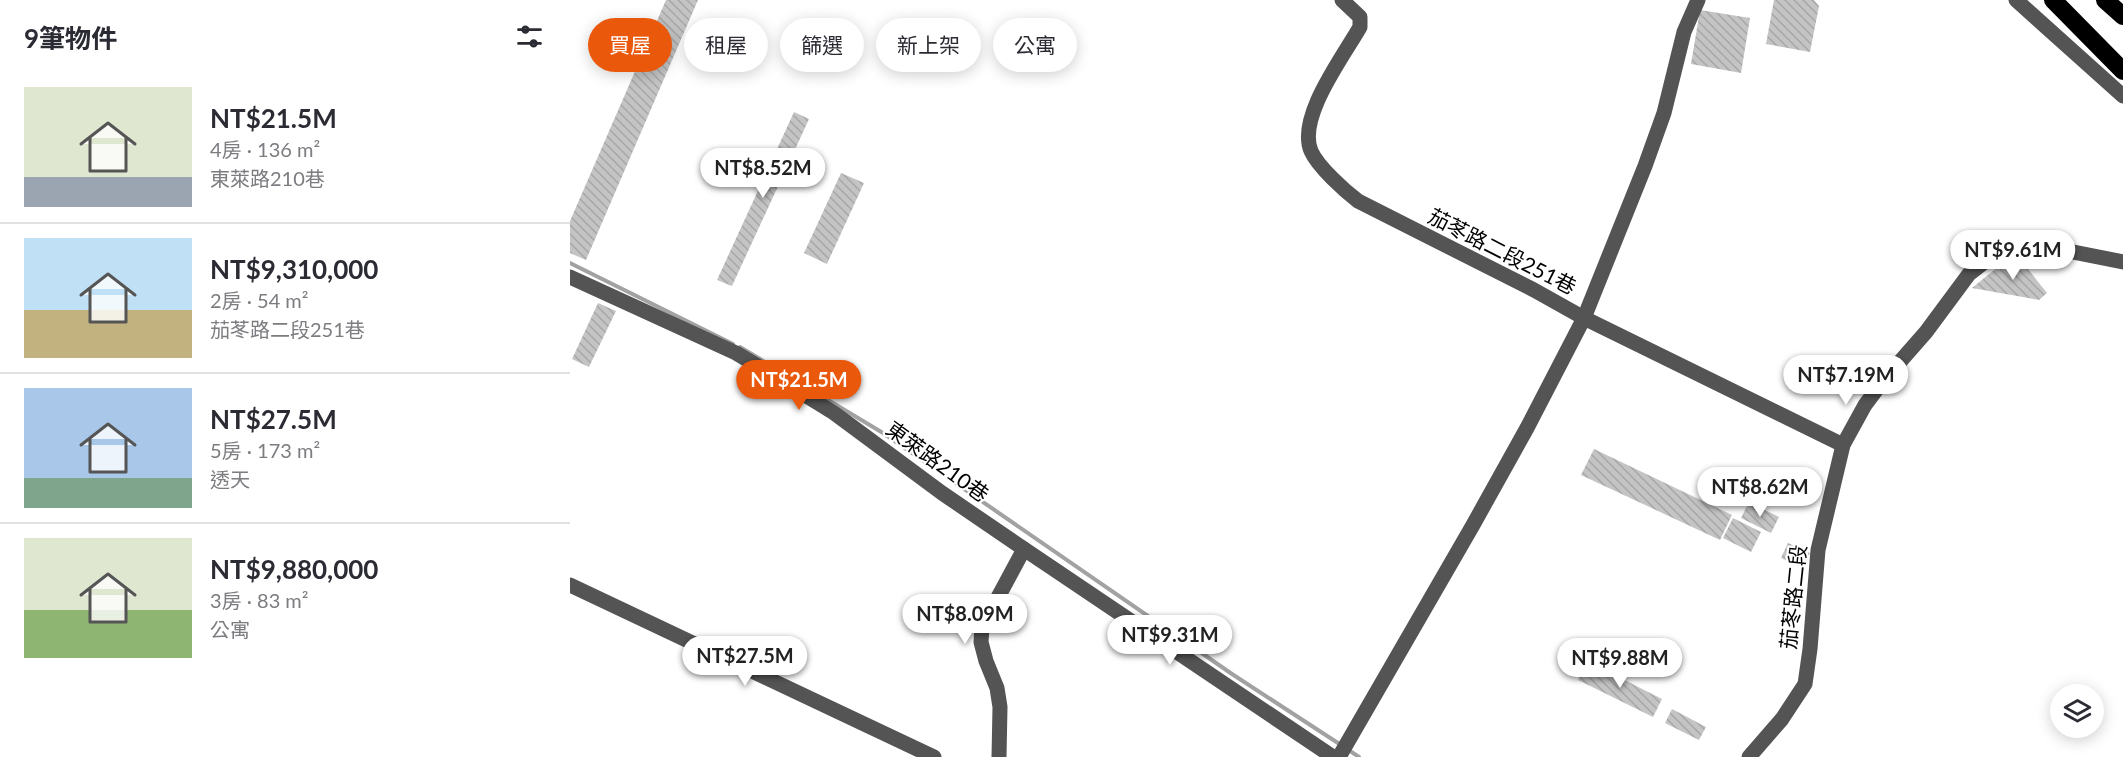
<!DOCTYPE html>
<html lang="zh-TW">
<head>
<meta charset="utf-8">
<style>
	:root { --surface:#fff; --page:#f2f2f3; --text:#2b2b33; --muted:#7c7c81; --line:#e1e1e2; --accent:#ea580c }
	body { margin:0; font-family:Lato,"Noto Sans TC",sans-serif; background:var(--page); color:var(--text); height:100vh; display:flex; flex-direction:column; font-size:22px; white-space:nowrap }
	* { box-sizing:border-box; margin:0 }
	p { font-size:20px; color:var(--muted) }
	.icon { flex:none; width:33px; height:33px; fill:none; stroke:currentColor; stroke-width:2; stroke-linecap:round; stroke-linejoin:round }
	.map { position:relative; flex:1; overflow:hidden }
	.side { display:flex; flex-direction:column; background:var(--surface); width:570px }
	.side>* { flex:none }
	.guide { position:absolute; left:18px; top:18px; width:570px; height:54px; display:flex; gap:12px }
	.fabs { position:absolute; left:1480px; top:684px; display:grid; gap:12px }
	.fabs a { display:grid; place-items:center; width:54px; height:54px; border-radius:50%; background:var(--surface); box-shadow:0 3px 15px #0003; font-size:30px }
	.price { position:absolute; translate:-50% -51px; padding:0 14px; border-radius:21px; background:#fff; color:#222; font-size:20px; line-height:39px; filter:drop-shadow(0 2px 3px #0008) }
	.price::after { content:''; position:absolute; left:50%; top:36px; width:18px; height:14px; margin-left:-9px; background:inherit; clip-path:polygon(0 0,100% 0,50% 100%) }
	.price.current { background:var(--accent); color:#fff }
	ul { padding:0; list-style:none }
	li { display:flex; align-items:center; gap:18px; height:150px; padding:0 24px }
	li+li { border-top:2px solid var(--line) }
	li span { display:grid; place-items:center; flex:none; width:168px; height:120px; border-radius:0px; color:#555 }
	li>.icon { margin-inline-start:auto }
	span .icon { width:72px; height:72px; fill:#fffc; stroke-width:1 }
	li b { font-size:26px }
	h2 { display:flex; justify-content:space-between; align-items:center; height:72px; padding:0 24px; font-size:26px }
	.chip { padding:0 21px; border-radius:27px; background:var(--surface); box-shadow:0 3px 15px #0003; font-size:21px; line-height:54px }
	.chip.current { background:var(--accent); color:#fff }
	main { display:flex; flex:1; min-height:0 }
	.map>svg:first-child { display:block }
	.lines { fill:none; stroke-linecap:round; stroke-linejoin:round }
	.stream { stroke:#a2a2a2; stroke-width:4 }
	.building { fill:url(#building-back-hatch) }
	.minor { stroke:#545454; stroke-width:15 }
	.highway { stroke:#000; stroke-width:18 }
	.labels { text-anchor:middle; stroke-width:4.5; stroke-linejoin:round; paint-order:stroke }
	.street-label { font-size:21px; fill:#000; stroke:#fff }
</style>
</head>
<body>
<main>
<section class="side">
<h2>9筆物件<svg class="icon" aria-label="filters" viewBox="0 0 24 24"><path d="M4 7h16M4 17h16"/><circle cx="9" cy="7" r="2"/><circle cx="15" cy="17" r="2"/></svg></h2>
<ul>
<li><span style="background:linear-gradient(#dfe7d0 75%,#9aa5b1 0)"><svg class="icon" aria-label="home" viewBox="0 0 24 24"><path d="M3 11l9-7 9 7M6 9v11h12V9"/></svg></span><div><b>NT$21.5M</b><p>4房 · 136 m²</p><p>東萊路210巷</p></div></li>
<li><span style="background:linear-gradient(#bfe0f5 60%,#c2b280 0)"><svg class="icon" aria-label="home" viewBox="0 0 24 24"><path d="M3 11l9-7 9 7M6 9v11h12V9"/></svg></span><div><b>NT$9,310,000</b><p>2房 · 54 m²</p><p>茄苳路二段251巷</p></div></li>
<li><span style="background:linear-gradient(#a9c7e8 75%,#7fa58c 0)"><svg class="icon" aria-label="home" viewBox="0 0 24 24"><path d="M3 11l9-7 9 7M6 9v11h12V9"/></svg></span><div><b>NT$27.5M</b><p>5房 · 173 m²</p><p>透天</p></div></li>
<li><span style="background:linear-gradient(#dfe7d0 60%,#8fb573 0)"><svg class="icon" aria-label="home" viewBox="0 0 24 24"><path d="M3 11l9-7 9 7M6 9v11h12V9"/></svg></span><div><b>NT$9,880,000</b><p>3房 · 83 m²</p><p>公寓</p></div></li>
</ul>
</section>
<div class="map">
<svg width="1553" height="757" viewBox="0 0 1553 757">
	<defs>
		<pattern id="building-back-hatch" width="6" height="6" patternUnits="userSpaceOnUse" patternTransform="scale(1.5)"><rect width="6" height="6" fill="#c4c4c4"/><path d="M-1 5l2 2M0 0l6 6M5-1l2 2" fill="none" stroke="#a7a7a7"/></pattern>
	</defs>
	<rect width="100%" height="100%" fill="#fff"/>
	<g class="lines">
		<g class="stream">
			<polyline points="0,263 163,344"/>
			<polyline points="170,347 313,433 662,674 771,745"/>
			<polyline points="777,749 789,757"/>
		</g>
	</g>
	<g class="building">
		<polygon points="96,0 128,0 16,260 0,253 0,221"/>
		<polygon points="1204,0 1244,0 1249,6 1240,52 1196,44"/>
		<polygon points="1130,10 1180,18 1171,73 1121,64"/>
		<polygon points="224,112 239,119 162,286 147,280"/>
		<polygon points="271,173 294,183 257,264 234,253"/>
		<polygon points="1445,253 1477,293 1469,300 1402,288"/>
		<polygon points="28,303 46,311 19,367 2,359"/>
		<polygon points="1024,449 1162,515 1150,540 1011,475"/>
		<polygon points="1179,502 1209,517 1201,533 1171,518"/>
		<polygon points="1163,518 1191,532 1181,552 1153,538"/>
		<polygon points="1218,543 1240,553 1234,568 1211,558"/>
		<polygon points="1017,661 1092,699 1083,717 1008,680"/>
		<polygon points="1102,709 1136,727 1129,740 1095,723"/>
	</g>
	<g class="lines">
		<g class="minor">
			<path d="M772,0L790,17V27C773,57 727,117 741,151C748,167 775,191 788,201L964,290L1014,318L1273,445"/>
			<polyline points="1446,0 1553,96"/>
			<polyline points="0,277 166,353 206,377 264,413 372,493 454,549 763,757"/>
			<polyline points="0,585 364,757"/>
			<polyline points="429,757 430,707 427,688 416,661 411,642 412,627 454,549"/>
			<polyline points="769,757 903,525 957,428 1014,318 1075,166 1094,113 1114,32 1128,0"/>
			<polyline points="1179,757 1212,719 1235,684 1240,649 1248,550 1273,445 1295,405 1313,381 1356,332 1399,274 1443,240 1553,262"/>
		</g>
		<g class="highway">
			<polyline points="1483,0 1553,71"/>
			<polyline points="1535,0 1553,16"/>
		</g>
	</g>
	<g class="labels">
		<g class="street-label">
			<text transform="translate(932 252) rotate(27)" y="7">茄苳路二段251巷</text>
			<text transform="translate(367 462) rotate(36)" y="7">東萊路210巷</text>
			<text transform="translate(1224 597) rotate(-84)" y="7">茄苳路二段</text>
		</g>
	</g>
</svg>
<div class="fabs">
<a><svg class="icon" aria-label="layers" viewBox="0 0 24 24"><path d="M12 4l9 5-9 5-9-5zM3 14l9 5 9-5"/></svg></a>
</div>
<b class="price" style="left:193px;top:199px">NT$8.52M</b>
<b class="price" style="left:1443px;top:281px">NT$9.61M</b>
<b class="price" style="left:1276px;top:406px">NT$7.19M</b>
<b class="price current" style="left:229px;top:411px">NT$21.5M</b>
<b class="price" style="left:1190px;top:518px">NT$8.62M</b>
<b class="price" style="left:395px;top:645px">NT$8.09M</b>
<b class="price" style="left:600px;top:666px">NT$9.31M</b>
<b class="price" style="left:175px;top:687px">NT$27.5M</b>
<b class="price" style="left:1050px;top:689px">NT$9.88M</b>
<div class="guide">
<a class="chip current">買屋</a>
<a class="chip">租屋</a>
<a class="chip">篩選</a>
<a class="chip">新上架</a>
<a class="chip">公寓</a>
</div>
</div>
</main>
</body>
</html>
